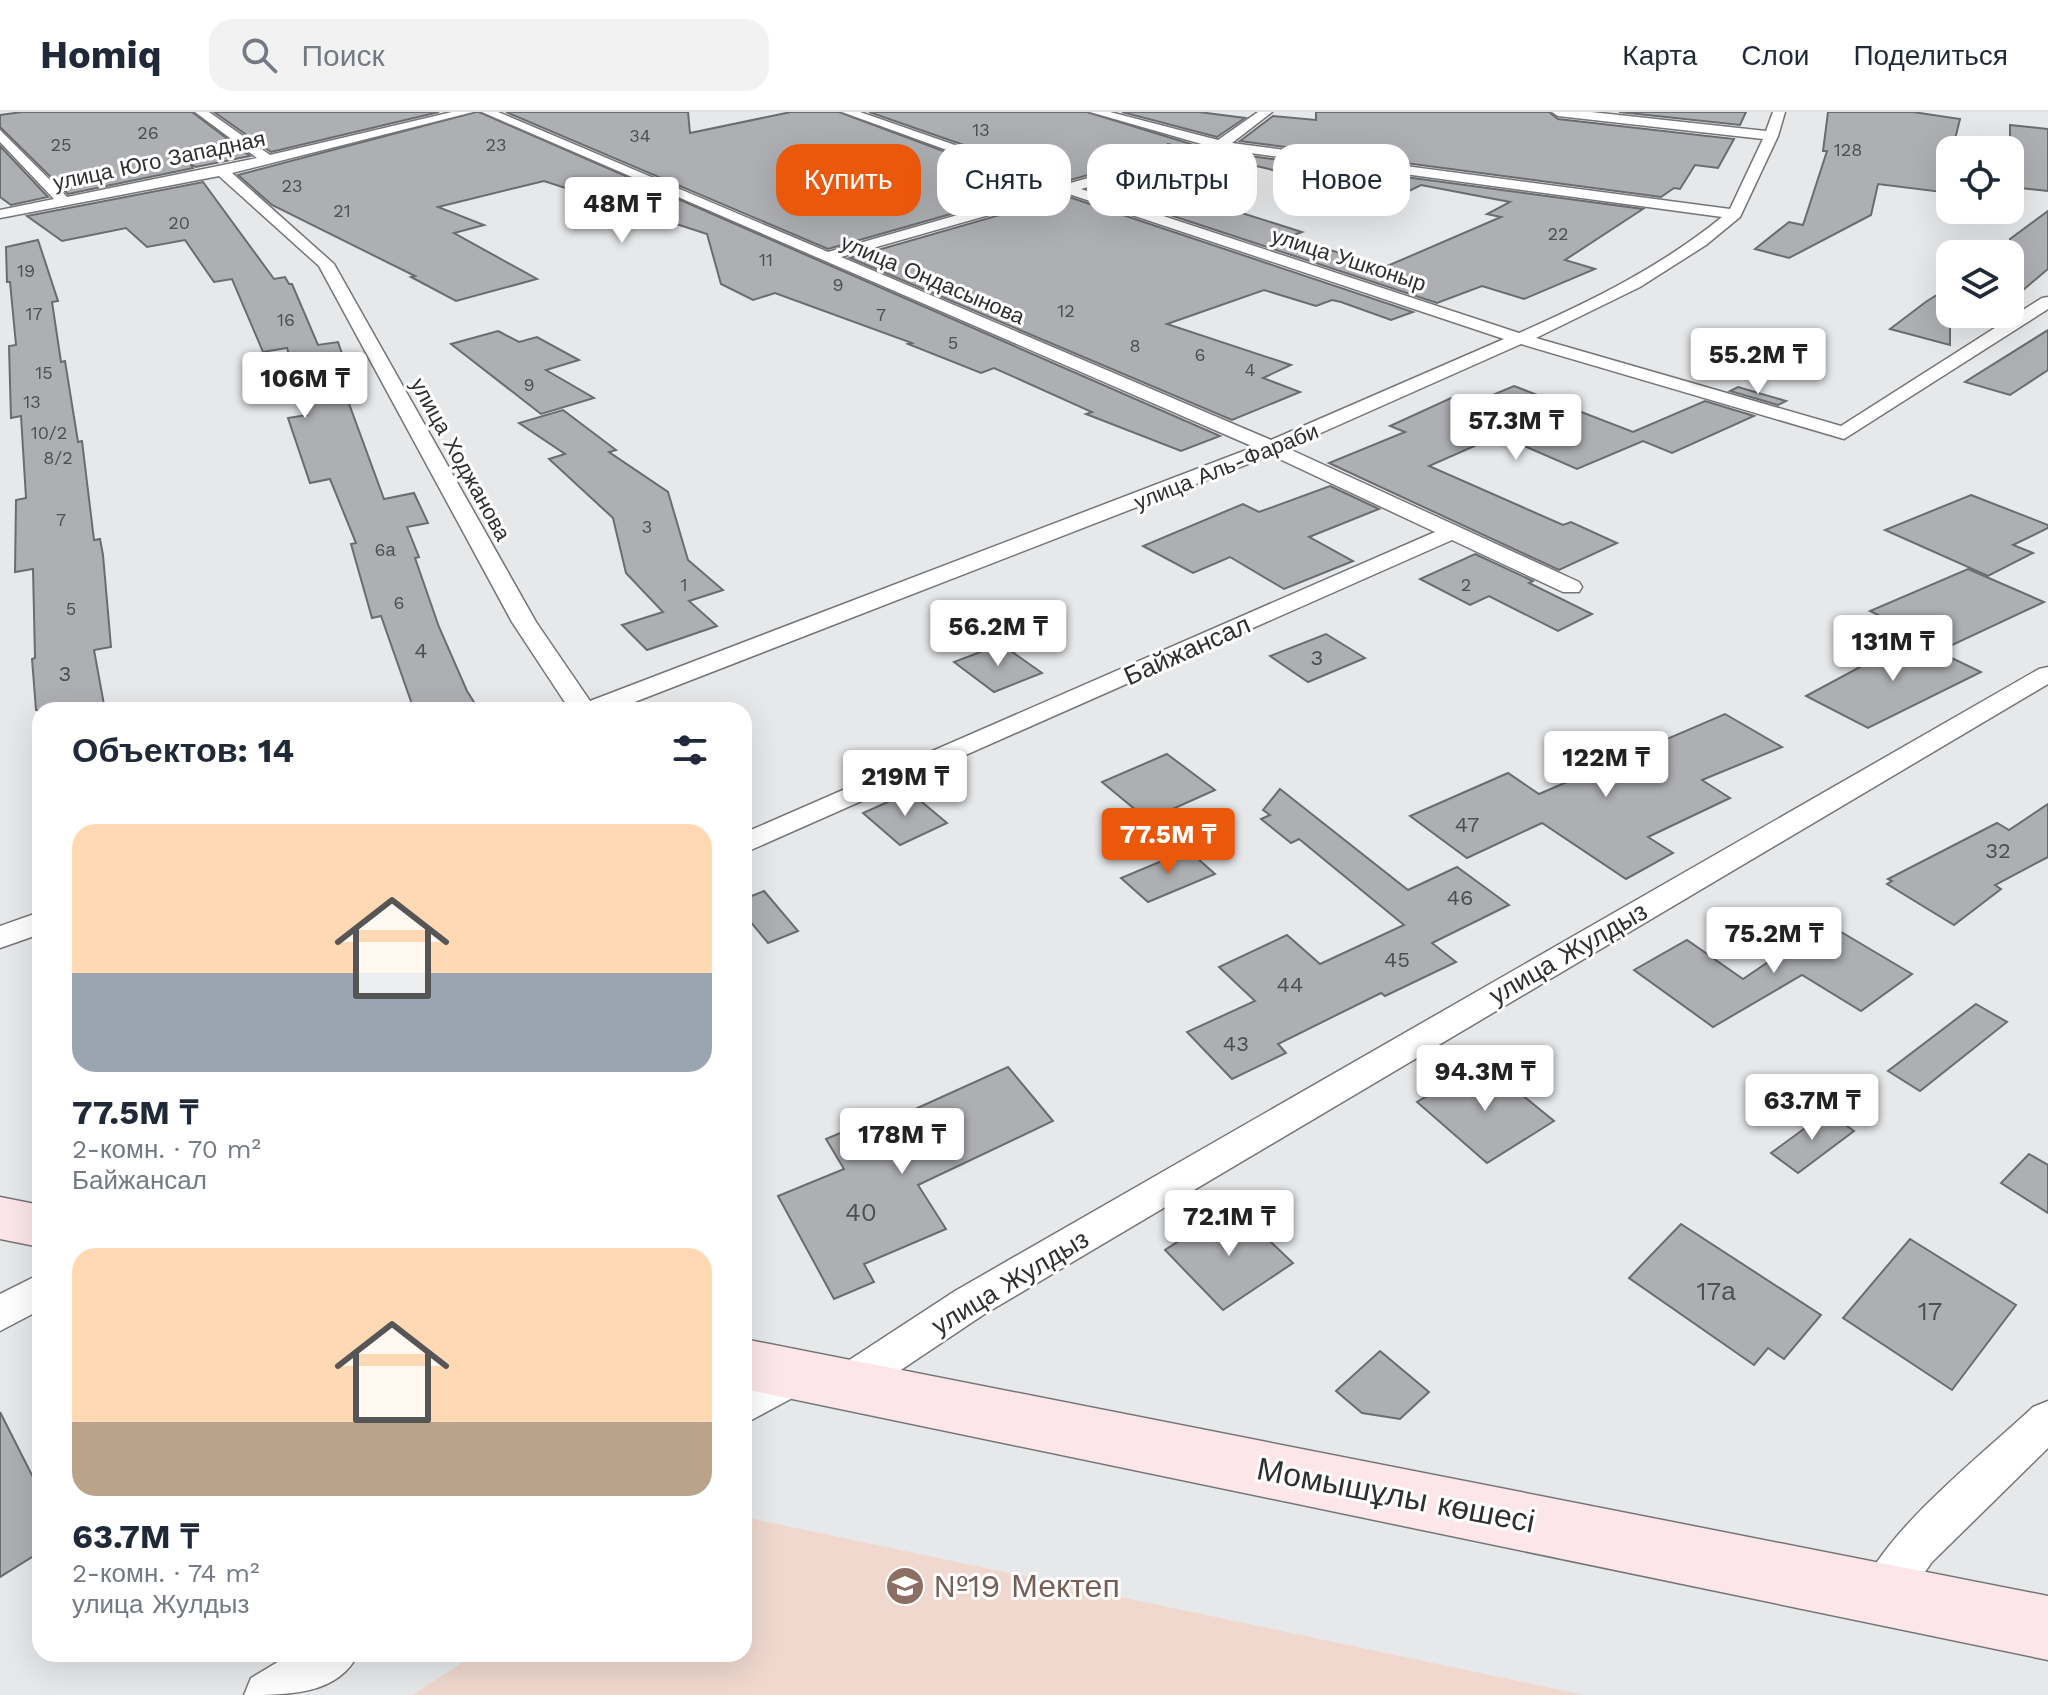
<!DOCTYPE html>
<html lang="ru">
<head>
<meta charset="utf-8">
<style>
	:root { --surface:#fff; --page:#f2f2f3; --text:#1f2937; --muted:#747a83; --line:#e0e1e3; --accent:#ea580c }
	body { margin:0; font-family:"Work Sans",sans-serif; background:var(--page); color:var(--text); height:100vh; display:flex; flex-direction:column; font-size:30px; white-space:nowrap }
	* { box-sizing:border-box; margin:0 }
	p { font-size:26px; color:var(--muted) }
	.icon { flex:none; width:44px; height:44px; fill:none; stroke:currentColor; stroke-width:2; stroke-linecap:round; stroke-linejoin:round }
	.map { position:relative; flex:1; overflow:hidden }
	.panel { position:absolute; left:32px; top:590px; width:720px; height:960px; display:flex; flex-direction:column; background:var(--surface); border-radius:24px; box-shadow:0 8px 32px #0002 }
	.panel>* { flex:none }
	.banner { position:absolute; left:776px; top:32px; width:760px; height:72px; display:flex; gap:16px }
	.buttons { position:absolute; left:1936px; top:24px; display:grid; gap:16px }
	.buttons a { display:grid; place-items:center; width:88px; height:88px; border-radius:16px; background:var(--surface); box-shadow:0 8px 32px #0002; font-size:40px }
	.price { position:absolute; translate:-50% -68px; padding:0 18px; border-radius:8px; background:#fff; color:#222; font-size:26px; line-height:52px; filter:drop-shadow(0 2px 4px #0008) }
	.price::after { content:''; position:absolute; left:50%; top:48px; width:24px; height:18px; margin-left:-12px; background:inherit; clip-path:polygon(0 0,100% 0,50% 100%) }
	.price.active { background:var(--accent); color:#fff }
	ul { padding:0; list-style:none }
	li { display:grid; align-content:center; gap:16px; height:424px; padding:0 40px }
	li span { display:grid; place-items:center; height:248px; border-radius:24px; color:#555 }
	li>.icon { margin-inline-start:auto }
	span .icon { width:144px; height:144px; fill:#fffc; stroke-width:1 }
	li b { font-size:34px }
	h2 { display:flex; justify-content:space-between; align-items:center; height:96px; padding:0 40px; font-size:34px }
	.chip { padding:0 28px; border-radius:24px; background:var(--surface); box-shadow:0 8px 32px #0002; font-size:28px; line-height:72px }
	.chip.active { background:var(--accent); color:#fff }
	header { display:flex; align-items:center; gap:48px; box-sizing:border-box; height:112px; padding:0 40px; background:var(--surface); border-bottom:2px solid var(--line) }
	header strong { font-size:38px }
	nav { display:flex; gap:44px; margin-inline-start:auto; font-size:28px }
	.search { width:560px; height:72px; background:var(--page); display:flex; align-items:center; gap:20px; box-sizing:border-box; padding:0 28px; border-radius:24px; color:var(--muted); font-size:30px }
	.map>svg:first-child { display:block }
	.education { fill:#f0d8ce }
	.building { fill:#aeafb2; stroke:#6b6c6f; stroke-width:2 }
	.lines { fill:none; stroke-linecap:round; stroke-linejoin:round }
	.street-casing { stroke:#747577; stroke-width:3 }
	.secondary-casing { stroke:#747577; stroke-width:3 }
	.street { fill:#fff; fill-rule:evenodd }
	.secondary { fill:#fce6e9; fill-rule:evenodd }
	.labels { text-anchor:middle; stroke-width:6; stroke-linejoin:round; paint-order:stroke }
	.far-number-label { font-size:18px; fill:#4e4f50 }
	.far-street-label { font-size:22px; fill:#2e2f30; stroke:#fff }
	.number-label { font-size:22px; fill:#4e4f50 }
	.street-label { font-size:26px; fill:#2e2f30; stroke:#fff }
	.near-number-label { font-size:26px; fill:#4e4f50 }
	.near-street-label { font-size:32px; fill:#2e2f30; stroke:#fff }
	.near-education-label { font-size:32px; fill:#785e54; stroke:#fff; text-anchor:start }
</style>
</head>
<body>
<header>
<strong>Homiq</strong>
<div class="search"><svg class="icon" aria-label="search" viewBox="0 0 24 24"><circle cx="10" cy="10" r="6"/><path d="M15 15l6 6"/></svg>Поиск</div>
<nav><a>Карта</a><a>Слои</a><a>Поделиться</a></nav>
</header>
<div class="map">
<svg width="2048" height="1583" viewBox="0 0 2048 1583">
	<rect width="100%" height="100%" fill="#e6e8ea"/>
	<polygon class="education" points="744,1405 1584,1583 412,1583 476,1542 744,1542"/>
	<g class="building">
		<polygon points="22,0 192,0 250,44 196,55 190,52 193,56 68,82 0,15 0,3"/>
		<polygon points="214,0 439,0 271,40"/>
		<polygon points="476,0 479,0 1220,324 1181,339 1086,302 1092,300 994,256 981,261 908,232 912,231 775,181 753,188 721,172 707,122 544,69 438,95 484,113 454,121 537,167 456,189 411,165 415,164 272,93 238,63"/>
		<polygon points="506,0 688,0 690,21 791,0 839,0 1042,76 828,137"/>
		<polygon points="869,0 1087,0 1194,33 1184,36 1168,32 1165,41 1067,69"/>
		<polygon points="1122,0 1199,0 1245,6 1217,25"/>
		<polygon points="1316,0 1549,0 1558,7 1734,27 1718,56 1695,53 1680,77 1674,76 1661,85 1240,29 1273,4 1316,8"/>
		<polygon points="1619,0 1746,0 1740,13"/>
		<polygon points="1828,0 1913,0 1960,7 1942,80 1878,72 1871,103 1789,146 1755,137 1789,110 1803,113 1827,39 1823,39"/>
		<polygon points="2010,13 2048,17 2048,79 2010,75"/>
		<polygon points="0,34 48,85 11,93 0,85"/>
		<polygon points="1220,40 1643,97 1565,148 1595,157 1524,187 1482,174 1437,191 1091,77 1161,57 1156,74 1302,120 1288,125 1385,155 1501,105 1487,102 1510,90 1421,73 1401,83 1367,76 1359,79 1211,43"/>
		<polygon points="203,70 274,167 285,165 289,172 292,172 318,233 338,230 354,276 344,278 384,387 414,381 428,411 407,415 419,445 415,446 439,515 467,579 479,598 414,598 381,504 372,506 351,432 356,431 330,367 310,371 288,306 307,303 287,236 263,240 232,167 214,170 185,128 147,135 126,116 62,129 27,104"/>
		<polygon points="1066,84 1413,200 1391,208 1341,190 1332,188 1316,194 1264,178 1167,212 1291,253 1263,266 1300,280 1232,308 850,146"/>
		<polygon points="2048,99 2048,157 2010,189 2010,127"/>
		<polygon points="38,128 58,189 52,190 61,250 65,249 78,330 82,329 94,428 100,427 103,443 111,535 94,538 105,598 36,598 32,547 35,546 33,457 15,460 16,388 26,386 21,304 11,306 9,234 16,233 10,170 7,170 6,135"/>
		<polygon points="1950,175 1950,233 1890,217 1927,189"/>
		<polygon points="2048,218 2048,258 2010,283 1965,270"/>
		<polygon points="498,219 519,230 537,225 579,248 546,258 594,286 541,302 451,232"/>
		<polygon points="1514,274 1633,320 1705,289 1754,304 1672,341 1643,329 1577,357 1499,323 1429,354 1563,413 1571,410 1617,431 1559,458 1329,351 1405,320 1390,314 1451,286 1469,293"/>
		<polygon points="1738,275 1786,289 1778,293 1730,279"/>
		<polygon points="563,298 616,338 609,340 668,380 688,448 723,478 689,489 717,514 647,538 622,513 663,500 626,461 613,406 549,347 565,342 519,311"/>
		<polygon points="1330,374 1379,397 1309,425 1353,449 1284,477 1230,445 1193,461 1143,434 1243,392 1259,400"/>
		<polygon points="1971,383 2048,413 2048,416 2013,433 2033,441 1988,464 1885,418"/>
		<polygon points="1475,442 1533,469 1529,471 1592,502 1558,519 1489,484 1470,493 1420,467"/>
		<polygon points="1968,457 2044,490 1946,536 1870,499"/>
		<polygon points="1326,522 1365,546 1308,570 1270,544"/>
		<polygon points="1912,527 1981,560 1868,616 1806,584"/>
		<polygon points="1001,532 1042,561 994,580 954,550"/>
		<polygon points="1725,602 1782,635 1702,668 1730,686 1648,725 1673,741 1626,767 1542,711 1467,746 1410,704 1508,661 1539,682"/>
		<polygon points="1167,642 1215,678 1148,708 1102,670"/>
		<polygon points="1280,677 1408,778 1457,755 1509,793 1432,831 1456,850 1385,884 1381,881 1278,932 1286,941 1232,967 1187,920 1255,889 1219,855 1287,823 1320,852 1404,813 1299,727 1291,731 1261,707 1270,703 1263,698"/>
		<polygon points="910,680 947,711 900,733 863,701"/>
		<polygon points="2048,692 2048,745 1995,773 2001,777 1954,813 1887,772 1892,769 1888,767 1997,711 2009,718"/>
		<polygon points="1188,738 1215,762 1148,790 1121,766"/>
		<polygon points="764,779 798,819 768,831 744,802 744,787"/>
		<polygon points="1826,811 1912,862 1861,899 1802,863 1713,915 1634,858 1687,828 1743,867"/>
		<polygon points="1976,892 2007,910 1920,979 1888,959"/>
		<polygon points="1483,951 1554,1009 1487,1051 1417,990"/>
		<polygon points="1008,955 1053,1009 918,1073 946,1117 864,1152 874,1170 834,1187 778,1084 844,1057 826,1027 876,1006 880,1013"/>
		<polygon points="1827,1000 1854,1019 1798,1061 1771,1041"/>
		<polygon points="2029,1042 2048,1053 2048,1101 2001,1071"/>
		<polygon points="1233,1094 1293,1151 1223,1198 1165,1138"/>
		<polygon points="1681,1112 1821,1203 1784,1247 1768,1236 1754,1253 1629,1166"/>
		<polygon points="1910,1127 2016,1193 1952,1278 1843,1206"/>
		<polygon points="1380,1239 1429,1280 1400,1307 1362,1301 1336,1279"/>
		<polygon points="0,1300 40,1379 40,1440 0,1465"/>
	</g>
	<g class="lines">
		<g class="street-casing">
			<g id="street">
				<path d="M195,0H209L270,43L452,0H473L232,61L334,152L536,510L590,589L1254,335L482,0H498L828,140L1052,76L842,0H860L1067,72L1205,33L1090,0H1110L1218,28L1258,0H1272L1232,31L1730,97L1763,27L1558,4L1552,0H1591L1766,19L1773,0H1785L1778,24L1740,105L1706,133L1640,175L1536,226L1841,314L2042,186L2048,185V197L1844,327L1521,232L1287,336L1579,470L1582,475L1579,480H1563L1452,428L744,741V721L1435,420L1271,343L614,598H570L512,510L319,154L219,64L0,106V98L54,87L0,30V18L67,85L257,46ZM1220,37L1722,105C1661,155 1591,189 1519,221L1081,77ZM1066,81L1504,227L1271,328L841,145Z"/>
				<polygon points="2048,555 2048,572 983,1203 859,1286 845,1291 831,1286 825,1273 831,1260 955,1179 2039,557"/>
				<polygon points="40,800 40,822 0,836 0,814"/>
				<polygon points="40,1162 40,1198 0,1219 0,1182"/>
				<polygon points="797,1245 811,1250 817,1263 811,1276 744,1312 744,1272"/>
				<path d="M2048,1289V1336L1932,1450L1898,1498L1882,1505L1866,1498L1859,1482C1886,1417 1981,1344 2033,1295Z"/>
				<path d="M291,1542H358C338,1583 288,1583 244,1583L251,1566Z"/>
			</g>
		</g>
		<g class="secondary-casing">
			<g id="secondary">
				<polygon points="0,1085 40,1093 40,1135 0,1127"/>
				<polygon points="744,1227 2048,1484 2048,1548 744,1277"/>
			</g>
		</g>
		<use href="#street" class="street"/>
		<use href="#secondary" class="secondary"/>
	</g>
	<defs>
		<g id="school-disc" transform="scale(2)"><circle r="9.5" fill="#8d6e63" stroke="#fff"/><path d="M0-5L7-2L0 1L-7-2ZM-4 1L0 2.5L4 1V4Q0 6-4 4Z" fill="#fff"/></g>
	</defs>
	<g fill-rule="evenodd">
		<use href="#school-disc" x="905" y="1474"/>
	</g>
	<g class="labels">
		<g class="far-number-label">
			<text x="981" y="24">13</text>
			<text x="148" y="27">26</text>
			<text x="640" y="30">34</text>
			<text x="61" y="39">25</text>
			<text x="496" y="39">23</text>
			<text x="1848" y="44">128</text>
			<text x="292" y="80">23</text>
			<text x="342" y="105">21</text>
			<text x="179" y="117">20</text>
			<text x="1558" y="128">22</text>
			<text x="766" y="154">11</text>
			<text x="26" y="165">19</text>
			<text x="838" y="179">9</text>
			<text x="1066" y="205">12</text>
			<text x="34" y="208">17</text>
			<text x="881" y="209">7</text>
			<text x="286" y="214">16</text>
			<text x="953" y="237">5</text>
			<text x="1135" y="240">8</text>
			<text x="1200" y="249">6</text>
			<text x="1250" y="264">4</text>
			<text x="44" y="267">15</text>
			<text x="529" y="279">9</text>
			<text x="32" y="296">13</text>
			<text x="49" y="327">10/2</text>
			<text x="58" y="352">8/2</text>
			<text x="61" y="414">7</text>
			<text x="647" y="421">3</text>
			<text x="385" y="444">6а</text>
			<text x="684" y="479">1</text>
			<text x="1466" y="479">2</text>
			<text x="399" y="497">6</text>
			<text x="71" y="503">5</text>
		</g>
		<g class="far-street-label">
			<text transform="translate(159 48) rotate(-12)" y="8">улица Юго Западная</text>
			<text transform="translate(1349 147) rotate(18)" y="8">улица Ушконыр</text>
			<text transform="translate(933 167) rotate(23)" y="8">улица Ондасынова</text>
			<text transform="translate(461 347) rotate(61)" y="8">улица Ходжанова</text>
			<text transform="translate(1226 354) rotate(-22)" y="8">улица Аль-Фараби</text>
		</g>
		<g class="number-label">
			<text x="421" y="546">4</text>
			<text x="1317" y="553">3</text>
			<text x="65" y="569">3</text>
			<text x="1467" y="720">47</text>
			<text x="1998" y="746">32</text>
			<text x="1460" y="793">46</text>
			<text x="1397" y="855">45</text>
			<text x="1290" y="880">44</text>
			<text x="1236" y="939">43</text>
		</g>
		<g class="street-label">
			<text transform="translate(1187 538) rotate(-24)" y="9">Байжансал</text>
			<text transform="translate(1568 841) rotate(-30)" y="9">улица Жулдыз</text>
			<text transform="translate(1010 1170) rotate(-31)" y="9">улица Жулдыз</text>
		</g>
		<g class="near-number-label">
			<text x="861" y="1109">40</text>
			<text x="1716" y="1188">17а</text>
			<text x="1930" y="1208">17</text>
		</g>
		<g class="near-street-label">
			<text transform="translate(1396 1383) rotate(11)" y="11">Момышұлы көшесі</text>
		</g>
		<g class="near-education-label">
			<text x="933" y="1485">№19 Мектеп</text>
		</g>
	</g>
</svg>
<div class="buttons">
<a><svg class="icon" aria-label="locate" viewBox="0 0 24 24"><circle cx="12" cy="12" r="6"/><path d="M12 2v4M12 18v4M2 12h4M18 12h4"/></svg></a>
<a><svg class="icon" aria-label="layers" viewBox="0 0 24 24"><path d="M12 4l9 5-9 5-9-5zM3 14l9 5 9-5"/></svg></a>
</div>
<b class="price" style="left:622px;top:133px">48M ₸</b>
<b class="price" style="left:1758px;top:284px">55.2M ₸</b>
<b class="price" style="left:305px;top:308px">106M ₸</b>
<b class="price" style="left:1516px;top:350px">57.3M ₸</b>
<b class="price" style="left:998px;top:556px">56.2M ₸</b>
<b class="price" style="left:1893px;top:571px">131M ₸</b>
<b class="price" style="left:1606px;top:687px">122M ₸</b>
<b class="price" style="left:905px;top:706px">219M ₸</b>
<b class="price active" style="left:1168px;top:764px">77.5M ₸</b>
<b class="price" style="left:1774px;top:863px">75.2M ₸</b>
<b class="price" style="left:1485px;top:1001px">94.3M ₸</b>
<b class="price" style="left:1812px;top:1030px">63.7M ₸</b>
<b class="price" style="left:902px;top:1064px">178M ₸</b>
<b class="price" style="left:1229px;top:1146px">72.1M ₸</b>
<div class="banner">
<a class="chip active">Купить</a>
<a class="chip">Снять</a>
<a class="chip">Фильтры</a>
<a class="chip">Новое</a>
</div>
<section class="panel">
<h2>Объектов: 14<svg class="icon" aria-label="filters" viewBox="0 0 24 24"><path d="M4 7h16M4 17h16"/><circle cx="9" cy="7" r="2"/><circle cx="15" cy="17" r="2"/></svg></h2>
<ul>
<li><span style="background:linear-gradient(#ffd9b3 60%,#9aa5b1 0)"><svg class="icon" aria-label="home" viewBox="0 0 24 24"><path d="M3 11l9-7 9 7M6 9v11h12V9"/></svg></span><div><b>77.5M ₸</b><p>2-комн. · 70 m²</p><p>Байжансал</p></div></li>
<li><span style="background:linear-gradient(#ffd9b3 70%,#b9a48a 0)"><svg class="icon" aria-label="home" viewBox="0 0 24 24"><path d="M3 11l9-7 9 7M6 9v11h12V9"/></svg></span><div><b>63.7M ₸</b><p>2-комн. · 74 m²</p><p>улица Жулдыз</p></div></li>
</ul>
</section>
</div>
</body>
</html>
